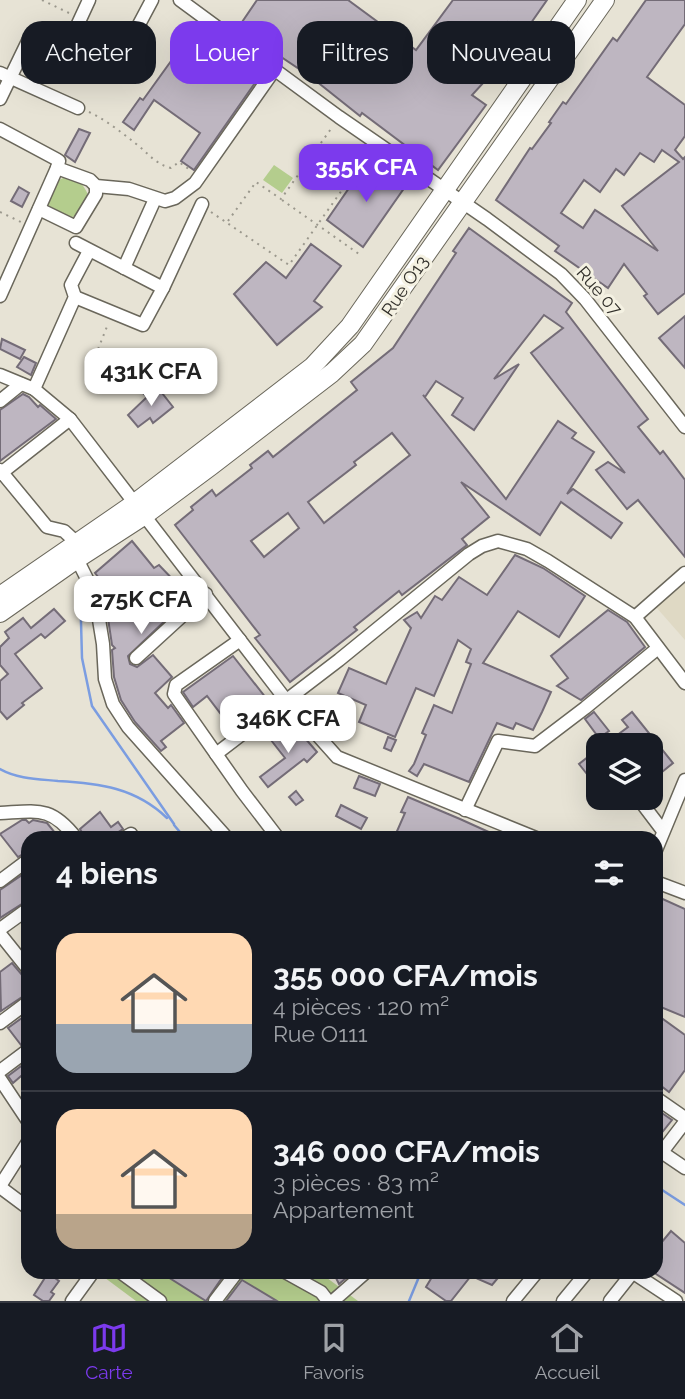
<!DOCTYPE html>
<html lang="fr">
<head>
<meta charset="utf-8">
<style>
	:root { --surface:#171b24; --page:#20242c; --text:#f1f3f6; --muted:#9ea1a6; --line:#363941; --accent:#7c3aed }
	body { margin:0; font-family:Raleway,sans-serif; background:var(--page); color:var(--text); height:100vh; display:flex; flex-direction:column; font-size:26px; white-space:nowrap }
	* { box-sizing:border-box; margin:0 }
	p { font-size:23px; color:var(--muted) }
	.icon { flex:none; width:38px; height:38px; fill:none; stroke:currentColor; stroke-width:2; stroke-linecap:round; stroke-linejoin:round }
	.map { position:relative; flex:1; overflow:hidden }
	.details { position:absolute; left:21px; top:831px; width:642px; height:448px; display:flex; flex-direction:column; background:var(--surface); border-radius:21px; box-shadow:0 7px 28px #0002 }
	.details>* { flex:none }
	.hud { position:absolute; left:21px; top:21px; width:644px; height:63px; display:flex; gap:14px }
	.buttons { position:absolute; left:586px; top:733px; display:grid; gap:14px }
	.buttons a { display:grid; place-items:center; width:77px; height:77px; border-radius:14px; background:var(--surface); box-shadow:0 7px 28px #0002; font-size:35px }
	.price { position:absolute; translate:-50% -60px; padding:0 16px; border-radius:14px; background:#fff; color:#222; font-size:23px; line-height:46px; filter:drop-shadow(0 2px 4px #0008) }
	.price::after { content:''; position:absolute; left:50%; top:42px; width:21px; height:16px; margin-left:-10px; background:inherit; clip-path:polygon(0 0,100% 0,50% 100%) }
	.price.selected { background:var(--accent); color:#fff }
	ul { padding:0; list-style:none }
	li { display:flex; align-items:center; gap:21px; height:175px; padding:0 35px }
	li+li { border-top:2px solid var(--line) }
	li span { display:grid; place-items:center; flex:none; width:196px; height:140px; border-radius:21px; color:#555 }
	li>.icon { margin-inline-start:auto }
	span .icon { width:84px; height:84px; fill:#fffc; stroke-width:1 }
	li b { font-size:30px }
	h2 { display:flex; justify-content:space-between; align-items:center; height:84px; padding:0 35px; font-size:30px }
	.pill { padding:0 24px; border-radius:21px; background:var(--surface); box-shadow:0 7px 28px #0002; font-size:24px; line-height:63px }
	.pill.selected { background:var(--accent); color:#fff }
	.tabs { display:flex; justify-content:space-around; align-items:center; height:98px; border-top:2px solid var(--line); background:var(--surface); font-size:19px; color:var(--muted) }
	.tabs a { display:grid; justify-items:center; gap:4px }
	.tabs .selected { color:var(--accent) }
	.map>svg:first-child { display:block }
	.built { fill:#dfd9c4 }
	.green { fill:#b4cd8d }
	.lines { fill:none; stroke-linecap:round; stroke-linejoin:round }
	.stream { stroke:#7b9de1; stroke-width:2.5 }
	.building { fill:#beb6c1; stroke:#746c77; stroke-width:2; fill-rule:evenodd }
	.street-casing { stroke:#6a675b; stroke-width:15 }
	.secondary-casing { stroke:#6a675b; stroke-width:20 }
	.path { stroke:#9b988d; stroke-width:2; stroke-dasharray:2 5; stroke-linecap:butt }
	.street { stroke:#fff; stroke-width:12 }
	.secondary { stroke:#fff; stroke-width:18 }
	.labels { text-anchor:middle; stroke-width:6; stroke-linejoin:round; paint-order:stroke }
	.street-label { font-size:18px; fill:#312f2a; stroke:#f4f1e2 }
</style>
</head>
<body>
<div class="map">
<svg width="685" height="1301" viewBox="0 0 685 1301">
	<rect width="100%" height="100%" fill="#e7e3d5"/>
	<polygon class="built" points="685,583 685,640 656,607"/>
	<g class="green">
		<polygon points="274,165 293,178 282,193 263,180"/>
		<path d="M65,177C78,179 83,183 88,195L79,214L70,218L51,211L47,201L55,182Z"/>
		<polygon points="97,1272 319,1272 358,1301 136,1301"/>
	</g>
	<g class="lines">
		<g class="stream">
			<polyline points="80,586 82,658 92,706 174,824"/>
			<path d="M0,769C18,779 38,779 58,781C99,783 136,788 167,818"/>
			<polyline points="174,825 185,838"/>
			<polyline points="656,1186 685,1205"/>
			<polyline points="409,1301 421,1272"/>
		</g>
	</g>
	<g class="building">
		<polygon points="257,0 348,0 416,50 453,0 547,0 531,23 540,30 532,42 526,38 527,35 508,22 481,58 495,70 472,95 486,105 438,170 362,113 360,116 311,77 238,28"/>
		<path d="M646,0H685V24L647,77L685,105V136L675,150L683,159L685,157V293L658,314L644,296L647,294L624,264L608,288L555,251L559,246L496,200L530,148L532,149L551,123L549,122L563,102L566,104L613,38L617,41ZM662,150L679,162L622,206L658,251L595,210L583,228L561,213L584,180L600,192L616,169L624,175L640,153L654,162Z"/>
		<polygon points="192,32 257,80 194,170 181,161 200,133 154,100 134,130 123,122 140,98 143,100"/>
		<polygon points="79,129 90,133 75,162 65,155"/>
		<polygon points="367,162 391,178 393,175 407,184 363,247 327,220"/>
		<polygon points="19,187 29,193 22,207 11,201"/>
		<path d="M469,228L572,303L566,312L648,419L638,427L660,454L663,451L685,480V557L638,500L627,509L596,470L608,462L625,473L531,353L563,328L544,315L494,379L519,364L474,430L452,415L463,398L436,381L425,397L423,395L506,499L558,421L576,433L572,438L594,452L567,494L573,489L622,523L611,538L561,502L540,535L461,482L489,517L462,539L467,545L402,595L399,591L354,627L357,630L290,682L255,638L260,635L175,525L193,510L191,507L212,490L216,496L252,468L250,465L268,451L273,457L357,390L351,382L393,348L456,253L453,251ZM392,433L410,455L324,523L308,502L356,465L354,462ZM288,513L299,528L264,557L251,541Z"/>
		<polygon points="311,244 341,266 314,301 322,307 277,345 234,294 266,262 286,278"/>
		<polygon points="685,316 685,368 659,338"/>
		<polygon points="2,339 25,350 20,359 0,349"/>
		<polygon points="143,353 153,366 137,379 127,366"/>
		<polygon points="24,357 36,363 31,375 17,367"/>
		<polygon points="150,387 154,391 158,388 173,407 153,423 150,418 138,427 128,415 147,397 143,393"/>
		<polygon points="23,394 29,397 38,407 40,405 56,419 0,461 0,410"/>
		<polygon points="132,541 154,568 159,565 183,590 187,586 193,594 128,656 130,664 137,667 153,655 172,677 155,693 168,708 171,705 184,723 161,741 166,747 161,751 135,722 121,700 114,677 112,650 115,648 112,645 106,605 109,602 103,591 107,588 95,573"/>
		<polygon points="515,555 543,568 585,596 559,637 518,611 483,663 551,692 542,712 533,730 516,723 513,729 497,723 469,782 424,764 417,776 409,771 414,764 426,735 422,733 434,705 452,713 471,664 466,662 471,649 458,640 434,696 416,688 395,737 359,722 366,705 338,693 349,668 386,684 411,628 404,620 417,612 421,618 435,596 442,600 459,577 487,595"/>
		<polygon points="54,609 65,621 45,638 41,634 15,654 42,688 22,703 24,705 7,719 0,711 0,681 8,674 0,665 0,647 9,638 5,632 23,618 31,628"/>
		<polygon points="608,610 627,622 645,647 581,700 557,686 568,678 551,656"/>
		<polygon points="233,656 266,698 240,718 243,722 233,730 207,696 193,707 183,692"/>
		<polygon points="308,699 318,702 315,715 325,721 322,728 303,706"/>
		<polygon points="594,712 609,731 599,738 585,719"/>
		<polygon points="632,712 673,763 651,781 651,746 623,746 616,736 628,727 622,720"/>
		<polygon points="275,728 285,741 298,730 317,752 307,762 304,759 268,787 260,777 285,758 267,735"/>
		<polygon points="388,737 396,740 391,751 384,748"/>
		<polygon points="598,749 598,788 579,764"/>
		<polygon points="359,776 380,784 375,796 354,788"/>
		<polygon points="296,791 303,800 296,805 289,797"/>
		<polygon points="408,797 460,819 502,838 394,838 405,813 401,812"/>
		<polygon points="341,805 367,818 361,829 336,816"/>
		<polygon points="100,812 111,827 118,822 123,829 117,833 115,838 85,838 80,829"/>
		<polygon points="22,820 26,820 29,823 33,820 47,823 56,834 51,838 28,838 28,851 18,857 0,834"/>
		<polygon points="28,871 28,900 0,918 0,890"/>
		<polygon points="656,896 685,909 685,1017 656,1005"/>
		<polygon points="12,963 22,975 28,978 28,993 1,1011 0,972"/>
		<polygon points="656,1014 685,1035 685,1070 669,1092 656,1082"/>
		<polygon points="26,1015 28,1017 28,1041 21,1045 8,1028"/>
		<polygon points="28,1061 28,1070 13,1083 8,1076"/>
		<polygon points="656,1109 672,1120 656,1140"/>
		<polygon points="671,1231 685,1243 685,1293 656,1274 656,1249"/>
		<polygon points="160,1272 226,1272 206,1301"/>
		<polygon points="333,1272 352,1272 352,1273 339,1284"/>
		<polygon points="435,1272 474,1272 451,1301 446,1301 426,1287"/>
		<polygon points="485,1272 503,1272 492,1285 478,1279"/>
		<polygon points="48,1273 59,1281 51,1292 54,1294 49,1301 43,1301 34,1295"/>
		<polygon points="242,1280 277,1301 226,1301"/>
	</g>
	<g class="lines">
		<g class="street-casing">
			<g id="street">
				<polyline points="180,0 339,117 487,219 561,274 585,299 685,427"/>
				<polyline points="65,52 111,69 117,66 152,0"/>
				<polyline points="0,73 78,108"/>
				<polyline points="0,99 29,39 36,38 65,52 89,0"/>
				<polyline points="0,129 56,159 59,161 57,168"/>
				<polyline points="39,209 76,227 96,194 96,186"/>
				<polyline points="76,243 163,288 202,204"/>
				<polyline points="124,268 155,199"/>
				<polyline points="0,296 57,168 90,180 96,186 129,189 165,201 175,198 195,183 275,69"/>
				<polyline points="75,297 143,325 163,288"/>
				<polyline points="0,375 34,389 70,419 286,700 337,757 536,838"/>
				<polyline points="34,389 75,297 71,285 89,251"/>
				<polyline points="0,401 21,384"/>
				<polyline points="0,470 47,527 64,531 77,543"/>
				<polyline points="0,474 70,419"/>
				<polyline points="77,559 95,595 103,644 105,679 113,704 128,727 227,838"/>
				<polyline points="635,617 685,573"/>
				<polyline points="240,640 176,685 174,694 242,791 278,838"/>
				<polyline points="136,658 206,594"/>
				<polyline points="216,754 339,660 469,554 482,546 498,541 527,549 548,561 635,617 685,683"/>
				<polyline points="638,798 663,831"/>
				<polyline points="465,810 498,741 535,746 585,708 658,648"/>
				<path d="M0,813C38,811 51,806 76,838"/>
				<polyline points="124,838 131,834"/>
				<polyline points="656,850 685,780"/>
				<polyline points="0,881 28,860"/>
				<polyline points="656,882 685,893"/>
				<polyline points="0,929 28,909"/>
				<polyline points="0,934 28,969"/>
				<polyline points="0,1023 28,1002"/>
				<polyline points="0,1071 28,1050"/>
				<polyline points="0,1079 28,1121"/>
				<polyline points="656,1098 685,1118"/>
				<polyline points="657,1149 685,1168"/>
				<polyline points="662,1152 685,1122"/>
				<polyline points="0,1186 28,1142"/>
				<polyline points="0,1187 28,1208"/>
				<polyline points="120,1272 160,1301"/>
				<polyline points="285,1272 321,1292 328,1301"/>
				<polyline points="632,1272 676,1301"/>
				<polyline points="72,1301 93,1272"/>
				<polyline points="215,1301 237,1272"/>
				<polyline points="333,1301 366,1272"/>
				<polyline points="513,1301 537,1272"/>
				<polyline points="563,1301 587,1272"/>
				<polyline points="610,1301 633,1272"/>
			</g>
		</g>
		<g class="secondary-casing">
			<g id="secondary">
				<polyline points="0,596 135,503 312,367 350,326 577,0"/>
				<polyline points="0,613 77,559 145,515 211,466 332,373 363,344 605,0"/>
			</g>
		</g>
		<g class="path">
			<polyline points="42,0 69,13"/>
			<path d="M89,112C106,120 121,132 135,143C148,153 155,164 171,168L179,162L190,170"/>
			<polyline points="282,200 359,254"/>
			<polyline points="0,212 21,222"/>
			<polyline points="211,212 289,265 369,152"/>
			<polyline points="228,221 256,182 281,199 333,126"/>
			<polyline points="93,362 108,324"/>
		</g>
		<use href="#street" class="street"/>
		<use href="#secondary" class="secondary"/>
	</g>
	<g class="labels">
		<g class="street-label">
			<text transform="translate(405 286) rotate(-56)" y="6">Rue O13</text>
			<text transform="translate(599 291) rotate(49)" y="6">Rue 07</text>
		</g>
	</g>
</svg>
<div class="buttons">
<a><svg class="icon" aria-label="layers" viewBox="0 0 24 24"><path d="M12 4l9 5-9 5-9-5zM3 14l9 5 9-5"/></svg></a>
</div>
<b class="price selected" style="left:366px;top:204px">355K CFA</b>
<b class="price" style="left:151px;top:408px">431K CFA</b>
<b class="price" style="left:141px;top:636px">275K CFA</b>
<b class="price" style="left:288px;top:755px">346K CFA</b>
<div class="hud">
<a class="pill">Acheter</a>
<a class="pill selected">Louer</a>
<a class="pill">Filtres</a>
<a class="pill">Nouveau</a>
</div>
<section class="details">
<h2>4 biens<svg class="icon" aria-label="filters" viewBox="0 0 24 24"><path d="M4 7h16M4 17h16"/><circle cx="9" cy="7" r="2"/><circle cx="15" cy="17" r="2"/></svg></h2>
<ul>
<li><span style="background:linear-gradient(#ffd9b3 65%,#9aa5b1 0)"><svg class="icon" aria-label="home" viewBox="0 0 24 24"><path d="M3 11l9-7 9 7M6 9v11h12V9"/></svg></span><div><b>355 000 CFA/mois</b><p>4 pièces · 120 m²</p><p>Rue O111</p></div></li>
<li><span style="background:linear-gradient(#ffd9b3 75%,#b9a48a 0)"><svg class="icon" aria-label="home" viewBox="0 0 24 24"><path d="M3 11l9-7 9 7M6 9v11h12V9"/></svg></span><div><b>346 000 CFA/mois</b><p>3 pièces · 83 m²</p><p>Appartement</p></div></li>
</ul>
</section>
</div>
<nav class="tabs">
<a class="selected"><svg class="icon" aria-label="map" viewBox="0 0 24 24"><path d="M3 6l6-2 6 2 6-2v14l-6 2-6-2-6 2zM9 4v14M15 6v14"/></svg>Carte</a>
<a><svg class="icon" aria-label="saved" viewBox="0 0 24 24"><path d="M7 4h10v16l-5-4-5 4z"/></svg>Favoris</a>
<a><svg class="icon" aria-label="home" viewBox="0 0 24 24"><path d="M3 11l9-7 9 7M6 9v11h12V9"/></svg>Accueil</a>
</nav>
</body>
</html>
